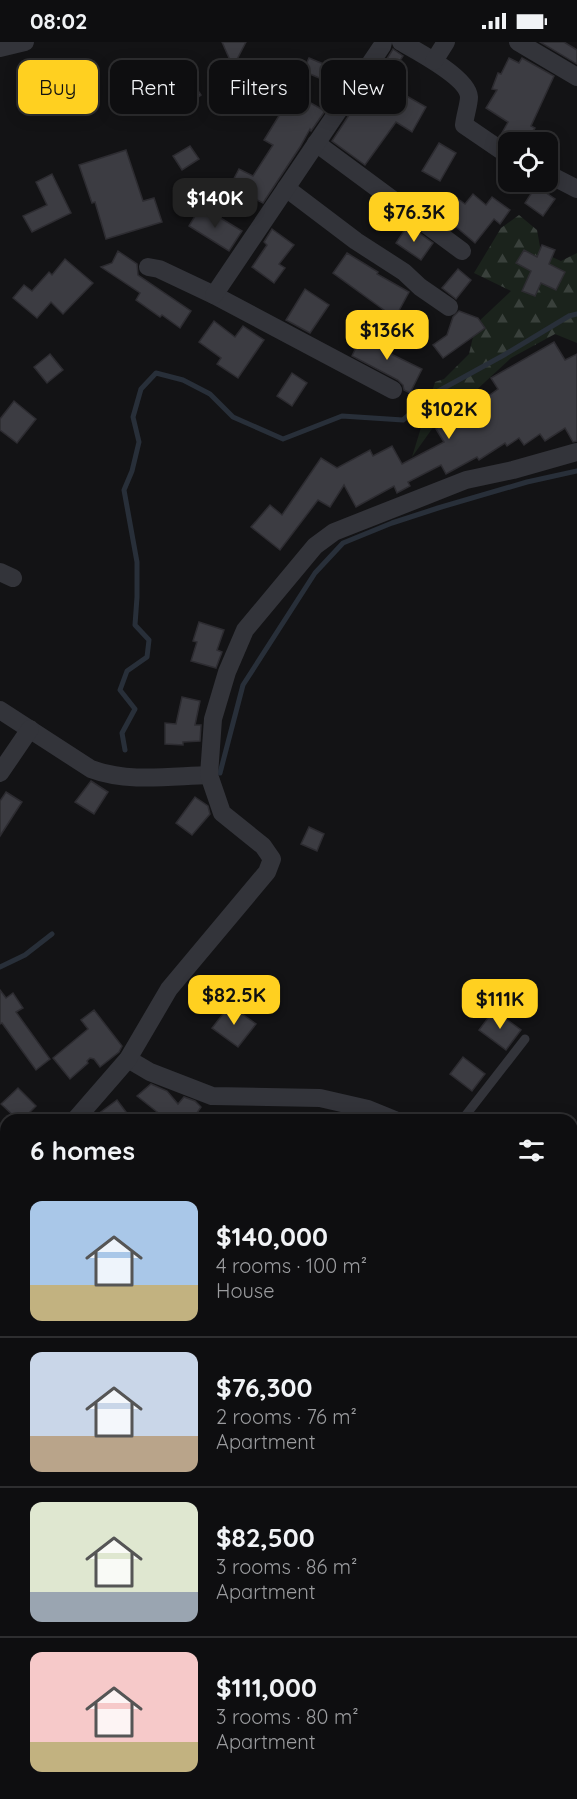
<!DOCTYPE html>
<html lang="en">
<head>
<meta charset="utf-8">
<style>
	:root { --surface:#0e0e10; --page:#171719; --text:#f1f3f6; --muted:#9b9c9f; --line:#2e2e30; --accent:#ffd020 }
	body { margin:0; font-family:Quicksand,sans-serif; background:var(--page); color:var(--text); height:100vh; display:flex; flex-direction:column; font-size:22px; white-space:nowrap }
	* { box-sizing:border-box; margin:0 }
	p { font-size:20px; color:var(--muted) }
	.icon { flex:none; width:33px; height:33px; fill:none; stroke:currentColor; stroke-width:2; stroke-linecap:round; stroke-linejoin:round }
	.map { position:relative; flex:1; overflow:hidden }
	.sheet { position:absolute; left:0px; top:1072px; width:578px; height:686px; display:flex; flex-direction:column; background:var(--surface); border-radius:18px 18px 0 0; box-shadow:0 3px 15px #0003,0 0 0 2px var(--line) }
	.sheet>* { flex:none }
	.top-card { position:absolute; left:18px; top:18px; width:542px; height:54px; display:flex; gap:12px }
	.buttons { position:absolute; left:498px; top:90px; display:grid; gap:12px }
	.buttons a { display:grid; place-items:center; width:60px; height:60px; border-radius:12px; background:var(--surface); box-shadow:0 3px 15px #0003,0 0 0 2px var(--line); font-size:30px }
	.price { position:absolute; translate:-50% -51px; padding:0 14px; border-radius:12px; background:var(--accent); color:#111; font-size:20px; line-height:39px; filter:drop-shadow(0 2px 3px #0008) }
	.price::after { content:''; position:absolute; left:50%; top:36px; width:18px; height:14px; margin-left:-9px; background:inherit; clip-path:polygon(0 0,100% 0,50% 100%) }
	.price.on { background:#222; color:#fff }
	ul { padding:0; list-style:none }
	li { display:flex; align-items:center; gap:18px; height:150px; padding:0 30px }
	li+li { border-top:2px solid var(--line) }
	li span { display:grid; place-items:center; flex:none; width:168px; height:120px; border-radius:12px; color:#555 }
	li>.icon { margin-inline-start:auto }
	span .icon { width:72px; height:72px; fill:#fffc; stroke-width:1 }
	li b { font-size:26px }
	h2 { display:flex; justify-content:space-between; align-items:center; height:72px; padding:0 30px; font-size:26px }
	.chip { padding:0 21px; border-radius:12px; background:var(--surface); box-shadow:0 3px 15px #0003,0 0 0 2px var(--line); font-size:21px; line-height:54px }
	.chip.on { background:var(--accent); color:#111 }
	.status { display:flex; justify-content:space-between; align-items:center; height:42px; padding:0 30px; background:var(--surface); direction:ltr }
	.status svg { height:16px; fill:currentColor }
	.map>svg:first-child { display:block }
	.forest { fill:url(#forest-firs) }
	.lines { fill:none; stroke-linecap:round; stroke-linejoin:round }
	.stream { stroke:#282f39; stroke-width:5 }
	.building { fill:#3c3c42; stroke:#2d2c31; stroke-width:1.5 }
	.lane { stroke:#33343a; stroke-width:9 }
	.street { stroke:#33343a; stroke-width:18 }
</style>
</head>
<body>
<div class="status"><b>08:02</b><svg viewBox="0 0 49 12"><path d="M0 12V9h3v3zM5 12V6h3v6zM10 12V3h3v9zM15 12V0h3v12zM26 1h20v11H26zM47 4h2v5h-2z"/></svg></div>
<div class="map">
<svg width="577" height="1757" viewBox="0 0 577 1757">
	<defs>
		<pattern id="forest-firs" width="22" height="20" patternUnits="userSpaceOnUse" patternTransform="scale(1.5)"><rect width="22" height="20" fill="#1b231c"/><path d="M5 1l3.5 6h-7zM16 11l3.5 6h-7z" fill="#39403b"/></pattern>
	</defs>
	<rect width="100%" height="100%" fill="#131315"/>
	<polygon class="forest" points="519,173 537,188 541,210 561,219 577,211 577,301 555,292 511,316 472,352 455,380 439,377 412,415 435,340 444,337 469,312 476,282 511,249 474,231 501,186"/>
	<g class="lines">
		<g class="stream">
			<polyline points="125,708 122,691 135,667 120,648 127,629 147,615 149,598 135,583 137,555 137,520 124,448 132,429 139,400 133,375 141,347 156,331 183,338 210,352 233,375 283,397 342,374 403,378 433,352 504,313 569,274 577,272"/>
			<polyline points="220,731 243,643 315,531 343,501 392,481 438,466 527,440 577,429"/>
			<polyline points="0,925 25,913 52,892"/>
			<polyline points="572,1243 577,1240"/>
			<polyline points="0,1646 6,1634"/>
		</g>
	</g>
	<g class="building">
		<polygon points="222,0 246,0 233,25"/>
		<polygon points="540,0 564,0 577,8 577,22"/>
		<polygon points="393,7 403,14 390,34 380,28"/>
		<polygon points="309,16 343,30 338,44 303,29"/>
		<polygon points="509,16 519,21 522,16 554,34 531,84 535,86 526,100 518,100 502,91 508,80 486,66 497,48 492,47 498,31 501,32"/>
		<polygon points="55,28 66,52 45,62 34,37"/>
		<polygon points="189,35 201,53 180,68 168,50"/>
		<polygon points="375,36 426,65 412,90 396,80 365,123 332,99 357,61 359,62"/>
		<polygon points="293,51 325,69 311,89 310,87 300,105 263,161 230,144 239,127 253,134 273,103 264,98"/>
		<polygon points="439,101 456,111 440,139 422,129"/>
		<polygon points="190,104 199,117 182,128 173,114"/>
		<polygon points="126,108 143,159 154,156 162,180 106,197 95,160 92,161 79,123"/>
		<polygon points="52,132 71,171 32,190 23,174 47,163 36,140"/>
		<polygon points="536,144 555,157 543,174 525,161"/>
		<polygon points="450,151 465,162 473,152 486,163 492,155 510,168 500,182 494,177 475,201 455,184 452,188 434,174"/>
		<polygon points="201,164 242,189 229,209 189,184"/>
		<polygon points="408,183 433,201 421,218 396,201"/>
		<polygon points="272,187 294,203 279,222 285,226 274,241 252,225 267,203 264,200"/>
		<polygon points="542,203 555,208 549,222 565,230 556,248 541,241 535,254 522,249 531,229 516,221 524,208 537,215"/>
		<polygon points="118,209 137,222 138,233 191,269 180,286 162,273 160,275 136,258 140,251 101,225 112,221"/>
		<polygon points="347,211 378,230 377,232 409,250 395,276 333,231"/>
		<polygon points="65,217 93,241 63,272 51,260 37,276 13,256 24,243 32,249 49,230 52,233"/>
		<polygon points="458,227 471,238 456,257 442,246"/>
		<polygon points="305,247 329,263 310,291 286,278"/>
		<polygon points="459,269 478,276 485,286 443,316 433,303 447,293 453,275"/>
		<polygon points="214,279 235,295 243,284 264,298 238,336 217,322 221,316 199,300"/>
		<polygon points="374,291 394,304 391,312 422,327 410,351 404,348 403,343 398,338 352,314 360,297 370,301"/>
		<polygon points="554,300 565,318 577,312 577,399 573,400 565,386 545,399 540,392 524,403 519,396 507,404 505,401 479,418 477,415 446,432 441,423 408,440 410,444 397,451 394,444 356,465 344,443 330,465 318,458 280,508 251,485 270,463 282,473 321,416 337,426 370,408 373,414 392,404 402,422 444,400 436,387 447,379 451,385 483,363 480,360 498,347 491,336"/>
		<polygon points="50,312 63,328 47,341 34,325"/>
		<polygon points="292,331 307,341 292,364 277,354"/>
		<polygon points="14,359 36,377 17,401 0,388 0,377"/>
		<polygon points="199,580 224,588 217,608 222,610 216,626 191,619 197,600 193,599"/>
		<polygon points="182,655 200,659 195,683 201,683 200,699 183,700 183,703 165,702 165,681 176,682"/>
		<polygon points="91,739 108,750 94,772 75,760"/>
		<polygon points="6,750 22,760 0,794 0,759"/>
		<polygon points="195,755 208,764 210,772 192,793 176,781"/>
		<polygon points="309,785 324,792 317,809 301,802"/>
		<polygon points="0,948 6,956 13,951 23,966 16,970 50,1017 36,1028 2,981 0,982"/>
		<polygon points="230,963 256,982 238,1005 212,986"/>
		<polygon points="94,968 122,1004 119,1010 100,1025 94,1017 90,1016 87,1019 88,1021 70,1037 53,1016 88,987 81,978"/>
		<polygon points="494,968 521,988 506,1008 479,988"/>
		<polygon points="463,1015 485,1032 472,1049 450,1032"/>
		<polygon points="151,1042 167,1049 178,1062 184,1055 195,1059 201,1065 192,1078 164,1078 166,1077 137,1054"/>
		<polygon points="18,1046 36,1064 22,1078 18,1078 1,1062"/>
		<polygon points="117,1058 132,1078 90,1078"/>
	</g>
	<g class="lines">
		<polyline class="lane" points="462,1078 525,997"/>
		<g class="street">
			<path d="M401,0C417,9 468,36 469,55C469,62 465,74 464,83L508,113"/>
			<polyline points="518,0 577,35"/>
			<polyline points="0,6 25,0"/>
			<polyline points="434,19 446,0"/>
			<polyline points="316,101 462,209"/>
			<polyline points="548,132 577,147"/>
			<polyline points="286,146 356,199 404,230 420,245 449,265"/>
			<polyline points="148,225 159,227 214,253 393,348"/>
			<polyline points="214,253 382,4 383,0"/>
			<polyline points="0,530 13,536"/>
			<path d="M0,668L91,727C128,741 171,734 209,733"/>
			<polyline points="0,731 30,687"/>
			<polyline points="128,1017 150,1030 212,1054 320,1056 368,1067 395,1078"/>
			<polyline points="75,1078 128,1017 169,947 267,830 272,817 263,804 222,771 209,733 213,677 227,630 245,588 315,504 334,490 466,438 513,428 577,410"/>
			<polyline points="0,1164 4,1162 0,1196"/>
			<polyline points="572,1166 577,1170"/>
			<polyline points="572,1218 577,1216"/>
			<polyline points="572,1386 577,1392"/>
			<polyline points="0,1453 6,1459"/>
			<polyline points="572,1535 577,1540"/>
			<polyline points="260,1752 266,1757"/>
			<polyline points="417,1752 422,1757"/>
		</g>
	</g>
</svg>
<div class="buttons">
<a><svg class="icon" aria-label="locate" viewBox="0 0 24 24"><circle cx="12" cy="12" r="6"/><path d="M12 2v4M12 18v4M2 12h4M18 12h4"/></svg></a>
</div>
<b class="price on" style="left:215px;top:187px">$140K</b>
<b class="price" style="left:414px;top:201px">$76.3K</b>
<b class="price" style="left:387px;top:319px">$136K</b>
<b class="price" style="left:449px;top:398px">$102K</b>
<b class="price" style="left:234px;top:984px">$82.5K</b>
<b class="price" style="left:500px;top:988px">$111K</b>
<div class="top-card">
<a class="chip on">Buy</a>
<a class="chip">Rent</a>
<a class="chip">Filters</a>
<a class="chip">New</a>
</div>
<section class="sheet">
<h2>6 homes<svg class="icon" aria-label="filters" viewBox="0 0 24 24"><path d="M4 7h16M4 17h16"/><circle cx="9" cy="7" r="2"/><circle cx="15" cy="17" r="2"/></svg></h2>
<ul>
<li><span style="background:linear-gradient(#a9c7e8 70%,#c2b280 0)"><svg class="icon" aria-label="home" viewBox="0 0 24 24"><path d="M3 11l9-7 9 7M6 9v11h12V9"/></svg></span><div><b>$140,000</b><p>4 rooms · 100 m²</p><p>House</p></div></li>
<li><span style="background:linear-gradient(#c9d6e8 70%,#b9a48a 0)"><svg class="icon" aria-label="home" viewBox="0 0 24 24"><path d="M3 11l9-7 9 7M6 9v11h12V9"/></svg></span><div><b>$76,300</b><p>2 rooms · 76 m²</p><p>Apartment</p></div></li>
<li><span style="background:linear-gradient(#dfe7d0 75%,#9aa5b1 0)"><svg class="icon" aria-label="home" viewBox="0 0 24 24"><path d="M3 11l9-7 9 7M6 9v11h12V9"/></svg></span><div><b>$82,500</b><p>3 rooms · 86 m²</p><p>Apartment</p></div></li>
<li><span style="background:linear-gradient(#f6c9c9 75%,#c2b280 0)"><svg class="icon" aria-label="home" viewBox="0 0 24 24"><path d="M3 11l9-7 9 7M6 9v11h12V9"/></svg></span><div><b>$111,000</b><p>3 rooms · 80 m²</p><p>Apartment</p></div></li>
</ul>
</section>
</div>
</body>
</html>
